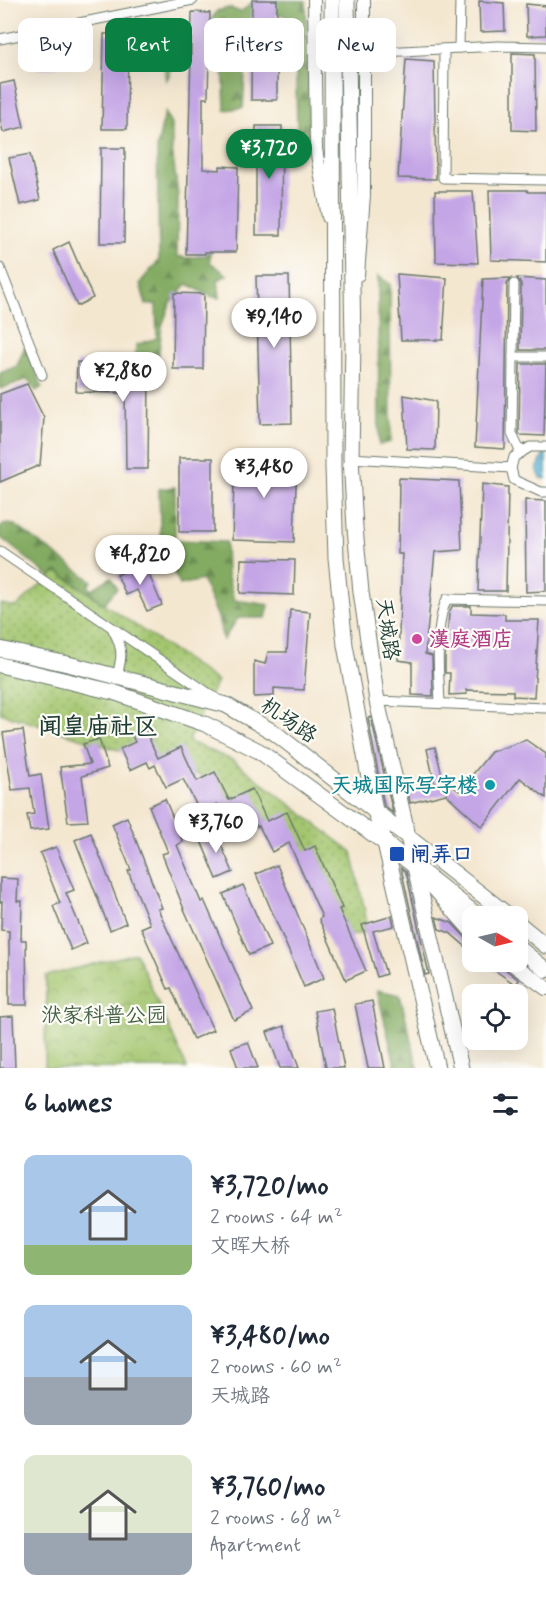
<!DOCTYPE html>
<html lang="en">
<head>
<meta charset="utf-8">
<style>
	:root { --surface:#fff; --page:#f2f2f3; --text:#1f2937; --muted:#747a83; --accent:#0b8043 }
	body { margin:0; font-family:Mynerve,"LXGW WenKai TC",sans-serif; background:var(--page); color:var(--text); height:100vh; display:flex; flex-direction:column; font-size:22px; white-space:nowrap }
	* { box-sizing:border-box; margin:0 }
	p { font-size:20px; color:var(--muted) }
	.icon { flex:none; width:33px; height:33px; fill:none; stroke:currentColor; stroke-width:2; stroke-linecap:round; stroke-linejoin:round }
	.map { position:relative; height:1068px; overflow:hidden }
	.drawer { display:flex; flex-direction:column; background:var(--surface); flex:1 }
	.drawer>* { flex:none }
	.banner { position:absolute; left:18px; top:18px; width:510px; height:54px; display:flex; gap:12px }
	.needle { width:39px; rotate:98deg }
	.tools { position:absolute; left:462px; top:906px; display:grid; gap:12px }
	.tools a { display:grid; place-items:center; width:66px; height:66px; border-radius:12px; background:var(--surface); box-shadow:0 6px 24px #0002; font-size:30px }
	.price { position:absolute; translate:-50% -51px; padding:0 14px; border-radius:21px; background:#fff; color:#222; font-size:20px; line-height:39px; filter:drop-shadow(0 2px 3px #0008) }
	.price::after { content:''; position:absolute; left:50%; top:36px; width:18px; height:14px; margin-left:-9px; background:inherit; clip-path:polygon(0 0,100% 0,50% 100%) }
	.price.current { background:var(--accent); color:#fff }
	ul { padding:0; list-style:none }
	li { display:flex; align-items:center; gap:18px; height:150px; padding:0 24px }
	li span { display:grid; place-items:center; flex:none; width:168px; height:120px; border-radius:12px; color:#555 }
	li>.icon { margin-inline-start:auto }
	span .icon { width:72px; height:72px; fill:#fffc; stroke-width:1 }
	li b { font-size:26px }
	h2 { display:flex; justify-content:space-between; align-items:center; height:72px; padding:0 24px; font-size:26px }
	.pill { padding:0 21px; border-radius:12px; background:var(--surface); box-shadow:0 6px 24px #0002; font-size:21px; line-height:54px }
	.pill.current { background:var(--accent); color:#fff }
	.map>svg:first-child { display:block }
	.grass { fill:url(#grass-dots); stroke:#628252; stroke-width:1.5 }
	.forest { fill:url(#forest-firs); stroke:#51744b; stroke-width:1.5 }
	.park { fill:url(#park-crowns); stroke:#628252; stroke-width:1.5 }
	.water { fill:#53b0d1; stroke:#397682; stroke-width:1.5 }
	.building { fill:#c4a6e6 }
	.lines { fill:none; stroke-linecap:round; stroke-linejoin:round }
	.minor-casing { stroke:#6a786b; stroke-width:11 }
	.tertiary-casing { stroke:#6a786b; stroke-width:14 }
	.secondary-casing { stroke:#6a786b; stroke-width:16 }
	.primary-casing { stroke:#6a786b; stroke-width:17 }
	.minor { stroke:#fff; stroke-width:9 }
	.tertiary { stroke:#fff; stroke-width:12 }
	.secondary { stroke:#fff; stroke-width:14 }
	.primary { stroke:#fff; stroke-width:15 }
	.hotel-dot { fill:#d1479c; stroke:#fdfcf7; stroke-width:2 }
	.culture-dot { fill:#0f9aa8; stroke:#fdfcf7; stroke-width:2 }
	.transit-dot { fill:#1a4fb4; stroke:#fdfcf7; stroke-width:2 }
	.labels { text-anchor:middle; stroke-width:4.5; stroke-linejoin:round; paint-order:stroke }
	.street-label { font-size:21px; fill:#1f3d34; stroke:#fdfcf7 }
	.hotel-label { font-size:21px; font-weight:bold; fill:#b23c85; stroke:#fdfcf7; text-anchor:start }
	.culture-label { font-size:21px; font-weight:bold; fill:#0d838f; stroke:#fdfcf7; text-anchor:end }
	.transit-label { font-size:21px; font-weight:bold; fill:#164399; stroke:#fdfcf7; text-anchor:start }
	.park-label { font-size:21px; fill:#405f43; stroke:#fdfcf7 }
	.quarter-label { font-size:24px; font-weight:bold; fill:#1f3d34; stroke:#fdfcf7 }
</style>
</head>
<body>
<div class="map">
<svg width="546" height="1068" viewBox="0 0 546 1068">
	<defs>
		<pattern id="grass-dots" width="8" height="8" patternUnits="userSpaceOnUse" patternTransform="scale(1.5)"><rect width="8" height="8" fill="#a4c670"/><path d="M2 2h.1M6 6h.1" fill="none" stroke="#85a25d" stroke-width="1.8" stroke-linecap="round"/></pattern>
		<pattern id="forest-firs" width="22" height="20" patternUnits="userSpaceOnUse" patternTransform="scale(1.5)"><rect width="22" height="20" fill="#83ab62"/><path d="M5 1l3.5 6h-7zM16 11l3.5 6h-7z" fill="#6b8c52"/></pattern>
		<pattern id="park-crowns" width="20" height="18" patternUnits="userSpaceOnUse" patternTransform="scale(1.5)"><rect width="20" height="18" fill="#a4c670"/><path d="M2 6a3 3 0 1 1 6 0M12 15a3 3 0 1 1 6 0" fill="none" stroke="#85a25d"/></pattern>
	</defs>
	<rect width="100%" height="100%" fill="#fdfcf7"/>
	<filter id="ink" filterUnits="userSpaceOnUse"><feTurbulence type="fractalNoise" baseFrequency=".0167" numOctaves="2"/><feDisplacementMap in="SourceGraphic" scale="12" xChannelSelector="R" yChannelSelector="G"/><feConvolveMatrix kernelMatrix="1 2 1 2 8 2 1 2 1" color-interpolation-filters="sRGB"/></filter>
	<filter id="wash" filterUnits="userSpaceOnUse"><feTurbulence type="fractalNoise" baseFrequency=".008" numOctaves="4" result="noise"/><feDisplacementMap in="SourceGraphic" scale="24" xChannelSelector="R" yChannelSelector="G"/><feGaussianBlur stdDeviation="1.35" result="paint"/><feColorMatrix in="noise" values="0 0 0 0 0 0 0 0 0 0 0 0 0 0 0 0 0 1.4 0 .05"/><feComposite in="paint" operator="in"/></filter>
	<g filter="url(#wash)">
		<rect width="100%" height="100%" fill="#f4e7d0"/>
		<polygon class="grass" points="56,571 217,681 188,741 234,761 352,852 369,931 347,937 314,859 201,776 0,713 0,604 16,607"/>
		<g class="forest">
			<polygon points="255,0 306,1 309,135 297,136 295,19 272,12 248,20 243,108 225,110 222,35 205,29 217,11 229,8 241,12"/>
			<path d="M166,23C175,41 177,63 166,81L162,48L152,41L132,37L141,25Z"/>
			<path d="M165,112L172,127V149L178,195L177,256L187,258L207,255L209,198L213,197L210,262L227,275L218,280L220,298C205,297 200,289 187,284L170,304L162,326L158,360H135L136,345L157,338L156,304L146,305L140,283L159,260L157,147Z"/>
			<polygon points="378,276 390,284 391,442 379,445"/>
			<polygon points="25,346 42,387 36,391 28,379 0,389 0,373 17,366"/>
			<polygon points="175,487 175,540 226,542 227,574 234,600 269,605 266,618 238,618 223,640 218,617 202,580 180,585 172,569 161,560 159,489"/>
			<polygon points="4,524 15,525 92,581 88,585 91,590 111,577 117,588 104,604 57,571 50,577 0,537 0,528"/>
			<polygon points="377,990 400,995 418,1068 396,1068"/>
		</g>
		<polygon class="park" points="136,953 187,1068 45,1068 46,976"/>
		<polygon class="water" points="544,453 546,453 546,479 541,478 537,470"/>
		<g id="blocks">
			<g class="building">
				<polygon points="252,0 277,0 277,100 251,100"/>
				<polygon points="479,1 504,3 505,31 480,32"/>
				<polygon points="526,4 546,6 546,35 527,36"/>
				<polygon points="192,12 210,13 208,98 203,98 203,169 220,170 220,166 238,167 236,252 205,252 205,254 186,254"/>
				<polygon points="104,34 128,34 127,129 102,129"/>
				<polygon points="54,39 57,67 39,69 35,42"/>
				<polygon points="512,53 535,54 536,131 512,130"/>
				<polygon points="406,59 434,61 436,179 398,178"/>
				<polygon points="14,81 24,127 3,132 0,118 0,84"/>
				<polygon points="256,126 282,126 281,235 256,235"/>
				<polygon points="101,148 125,148 124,243 100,243"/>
				<polygon points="30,154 40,200 20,205 9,158"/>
				<polygon points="489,190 527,190 528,192 546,192 546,262 491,260"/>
				<polygon points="435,191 473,191 478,263 436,262"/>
				<polygon points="69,242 93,298 77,306 53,250"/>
				<polygon points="397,274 447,278 443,340 401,340"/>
				<polygon points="256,276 289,276 292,423 260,424"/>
				<polygon points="511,278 507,284 505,449 475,447 483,279"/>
				<polygon points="517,278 546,280 546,350 520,350 521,284"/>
				<polygon points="174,293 204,294 203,369 173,369"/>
				<polygon points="77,362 128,365 149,373 148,469 126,469 125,393 76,392"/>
				<polygon points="520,364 546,364 544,436 520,435 519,433"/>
				<polygon points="27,384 44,418 40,465 0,482 0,394"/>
				<polygon points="404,395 436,401 435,450 407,449"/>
				<polygon points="235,456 297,458 294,542 232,540"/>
				<rect x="179" y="458" width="34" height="74"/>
				<polygon points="399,478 459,481 462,550 435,552 425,654 432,656 433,696 412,695 412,662 398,660 402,554 398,554"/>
				<polygon points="482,484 508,487 506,591 478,591"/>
				<polygon points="525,500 546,501 546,591 526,592"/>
				<polygon points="241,559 295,560 294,595 240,593"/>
				<polygon points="144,563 162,605 147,611 137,590 126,595 117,575"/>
				<polygon points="452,606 471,606 471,613 505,614 505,620 539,620 534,697 513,696 513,691 466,690 467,694 449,695 450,673 445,673 445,658 449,614"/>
				<polygon points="290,610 310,612 304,690 274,688 274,696 254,697 254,661 265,664 268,652 287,652"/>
				<polygon points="371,717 393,813 384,806 368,718"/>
				<polygon points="23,730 30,776 41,774 49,829 30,831 27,815 34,814 30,788 12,790 3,733"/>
				<polygon points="145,730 158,758 181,747 197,781 215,772 229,800 252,789 267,821 287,812 305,851 315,846 342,908 339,909 366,971 346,980 319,919 322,917 289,843 272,852 259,826 257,827 254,821 236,829 226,807 220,810 217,804 200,812 183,779 166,787 155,765 150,768 147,762 130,770 120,749 135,742 132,736"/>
				<polygon points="99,739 108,768 82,776 88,821 68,822 60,767 90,764 83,744"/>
				<polygon points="526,740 546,754 546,798 520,778 482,827 446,794 410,803 408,792 435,785 427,749 435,747 444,783 448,783 459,791 491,752"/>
				<polygon points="165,799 183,842 177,845 201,902 204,900 253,1011 234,1020 184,909 162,854 168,852 149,806"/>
				<polygon points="127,817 162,908 158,909 213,1030 193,1039 171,988 168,989 141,928 150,924 128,871 131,870 112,824"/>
				<polygon points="214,829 233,872 217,879 199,836"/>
				<polygon points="91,833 126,923 110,930 75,840"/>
				<polygon points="56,847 74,890 66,893 87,943 71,950 53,906 60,903 40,853"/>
				<polygon points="277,865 324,978 304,987 256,874"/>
				<polygon points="401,868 406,872 429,974 425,975"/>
				<polygon points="0,878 18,879 17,901 22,901 21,940 26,940 27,1005 9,1005 9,931 1,930 2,901 0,902"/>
				<polygon points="243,885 270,946 249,955 223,894"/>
				<polygon points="392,916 394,926 373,931 386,974 377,977 362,925"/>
				<polygon points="436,917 452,923 466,938 472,941 472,952 450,933 439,929"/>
				<polygon points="483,962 499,962 505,969 519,980 516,985"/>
				<polygon points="372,1001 385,1068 368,1068 355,1004"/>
				<polygon points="332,1008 344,1068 326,1068 315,1011"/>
				<polygon points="13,1016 15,1068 0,1068 0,1017"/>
				<polygon points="284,1026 299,1068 280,1068 267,1032"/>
				<polygon points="248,1042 258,1068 238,1068 231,1048"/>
			</g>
		</g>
	</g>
	<g filter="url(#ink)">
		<use href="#blocks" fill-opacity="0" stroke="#6a786b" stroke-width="1.5"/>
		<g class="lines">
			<g class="minor-casing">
				<g id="minor">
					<polyline points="0,39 193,0"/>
					<polyline points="459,48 460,0"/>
					<polyline points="444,49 443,178 546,180"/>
					<polyline points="364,53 498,46 546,47"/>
					<polyline points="0,268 42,375"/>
					<polyline points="514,284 512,434 521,453"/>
					<polyline points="513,357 546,357"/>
					<polyline points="546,447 530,447 514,457 511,468 514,480 541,492 546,492"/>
					<polyline points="351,458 511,468"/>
					<polyline points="0,551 217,699"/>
					<path d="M113,630C124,650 122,658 116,680"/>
					<polyline points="377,701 546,708"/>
					<path d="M440,703C439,675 434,624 447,599L546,601"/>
				</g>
			</g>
			<g class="tertiary-casing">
				<g id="tertiary">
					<polyline points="314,0 316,149 328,217"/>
					<polyline points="358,275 364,195 364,0"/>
				</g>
			</g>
			<g class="secondary-casing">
				<g id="secondary">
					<polyline points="431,885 472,932"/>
					<polyline points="510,962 546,988"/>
				</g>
			</g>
			<g class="primary-casing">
				<g id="primary">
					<polyline points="332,0 333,467 336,558 345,645 375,811 385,843 437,1068"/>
					<polyline points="347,0 353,342 351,458 355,528 361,592 377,701 461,1068"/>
					<polyline points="0,649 72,665 226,705 275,733 509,916"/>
					<polyline points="0,665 113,692 205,724 259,751 385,843 478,916"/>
					<polyline points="518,923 546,946"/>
					<polyline points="518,947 546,970"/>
				</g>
			</g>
			<use href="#minor" class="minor"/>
			<use href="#tertiary" class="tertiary"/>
			<use href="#secondary" class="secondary"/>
			<use href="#primary" class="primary"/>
		</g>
	</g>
	<circle class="hotel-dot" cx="417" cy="639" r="6"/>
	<circle class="culture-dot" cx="490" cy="785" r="6"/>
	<rect class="transit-dot" x="389" y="846" width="16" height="16" rx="3"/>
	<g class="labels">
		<g class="street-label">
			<text transform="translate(388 629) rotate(82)" y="7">天城路</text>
			<text transform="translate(289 720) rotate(34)" y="7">机场路</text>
		</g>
		<g class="hotel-label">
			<text x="429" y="646">漢庭酒店</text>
		</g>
		<g class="culture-label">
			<text x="478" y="792">天城国际写字楼</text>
		</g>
		<g class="transit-label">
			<text x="410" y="861">闸弄口</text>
		</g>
		<g class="park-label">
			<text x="104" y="1022">洑家科普公园</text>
		</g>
		<g class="quarter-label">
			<text x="98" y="734">闻皇庙社区</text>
		</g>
	</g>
</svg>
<div class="tools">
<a><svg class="needle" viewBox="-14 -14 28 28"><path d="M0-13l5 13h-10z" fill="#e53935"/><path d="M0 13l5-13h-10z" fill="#747a83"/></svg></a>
<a><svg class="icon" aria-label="locate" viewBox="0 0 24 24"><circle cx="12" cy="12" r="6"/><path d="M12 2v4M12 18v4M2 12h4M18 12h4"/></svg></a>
</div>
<b class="price current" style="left:269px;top:180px">¥3,720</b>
<b class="price" style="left:274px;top:349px">¥9,140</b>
<b class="price" style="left:123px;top:403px">¥2,880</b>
<b class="price" style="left:264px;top:499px">¥3,480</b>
<b class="price" style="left:140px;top:586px">¥4,820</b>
<b class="price" style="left:216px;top:854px">¥3,760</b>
<div class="banner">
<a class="pill">Buy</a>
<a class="pill current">Rent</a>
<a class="pill">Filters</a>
<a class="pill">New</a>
</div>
</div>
<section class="drawer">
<h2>6 homes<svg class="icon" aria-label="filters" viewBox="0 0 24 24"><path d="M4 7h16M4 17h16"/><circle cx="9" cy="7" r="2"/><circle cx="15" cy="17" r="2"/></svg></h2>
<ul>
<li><span style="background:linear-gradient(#a9c7e8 75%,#8fb573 0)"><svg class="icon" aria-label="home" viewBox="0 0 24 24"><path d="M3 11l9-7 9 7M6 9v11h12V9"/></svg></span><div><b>¥3,720/mo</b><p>2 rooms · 64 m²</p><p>文晖大桥</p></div></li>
<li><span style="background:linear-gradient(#a9c7e8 60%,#9aa5b1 0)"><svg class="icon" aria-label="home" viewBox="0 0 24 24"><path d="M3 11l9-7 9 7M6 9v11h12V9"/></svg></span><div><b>¥3,480/mo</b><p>2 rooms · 60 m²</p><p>天城路</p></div></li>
<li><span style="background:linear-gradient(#dfe7d0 65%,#9aa5b1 0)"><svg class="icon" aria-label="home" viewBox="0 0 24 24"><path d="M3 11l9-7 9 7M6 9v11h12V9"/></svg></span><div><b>¥3,760/mo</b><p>2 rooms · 68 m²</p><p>Apartment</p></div></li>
</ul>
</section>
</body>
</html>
